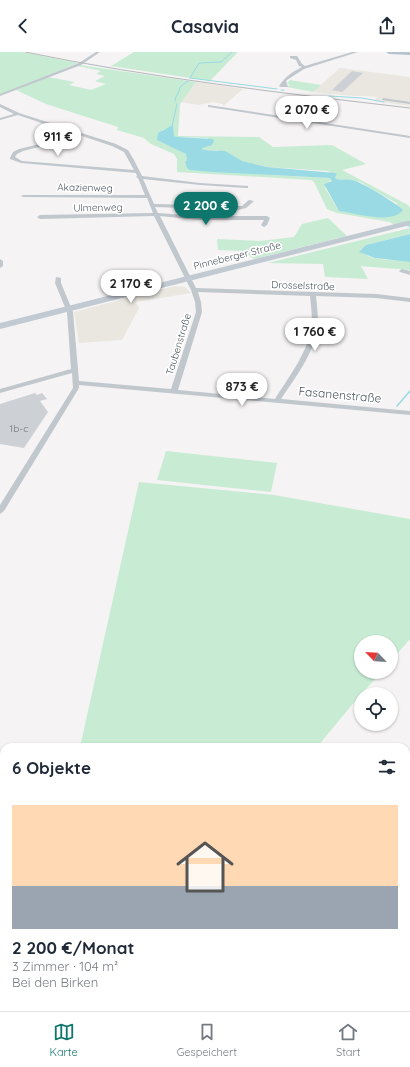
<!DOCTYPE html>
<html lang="de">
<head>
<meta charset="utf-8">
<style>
	:root { --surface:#fff; --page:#f2f2f3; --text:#1f2937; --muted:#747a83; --line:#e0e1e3; --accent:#0f766e }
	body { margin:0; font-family:Quicksand,sans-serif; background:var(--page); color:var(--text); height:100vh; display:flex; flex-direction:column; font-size:15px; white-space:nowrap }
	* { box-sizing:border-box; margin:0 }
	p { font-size:13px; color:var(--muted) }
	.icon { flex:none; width:22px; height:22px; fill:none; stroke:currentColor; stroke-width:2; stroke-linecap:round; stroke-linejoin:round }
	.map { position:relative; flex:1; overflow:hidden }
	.details { position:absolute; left:0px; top:691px; width:410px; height:268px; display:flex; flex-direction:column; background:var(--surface); border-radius:12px 12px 0 0; box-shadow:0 1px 3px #0004 }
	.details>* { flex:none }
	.needle { width:26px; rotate:295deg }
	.buttons { position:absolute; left:354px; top:583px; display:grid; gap:8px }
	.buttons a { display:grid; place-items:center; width:44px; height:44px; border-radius:50%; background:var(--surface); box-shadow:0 1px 3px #0004; font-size:20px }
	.price { position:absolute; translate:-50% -34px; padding:0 9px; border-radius:14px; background:#fff; color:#222; font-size:13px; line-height:26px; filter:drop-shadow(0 1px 2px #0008) }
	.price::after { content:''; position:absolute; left:50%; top:24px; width:12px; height:9px; margin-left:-6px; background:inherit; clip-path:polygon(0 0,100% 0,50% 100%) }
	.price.selected { background:var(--accent); color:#fff }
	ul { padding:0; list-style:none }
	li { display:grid; align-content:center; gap:8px; height:212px; padding:0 12px }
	li span { display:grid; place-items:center; height:124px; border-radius:0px; color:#555 }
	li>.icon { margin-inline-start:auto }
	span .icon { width:72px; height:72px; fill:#fffc; stroke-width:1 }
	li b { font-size:17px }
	h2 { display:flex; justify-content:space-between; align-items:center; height:48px; padding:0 12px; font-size:17px }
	header { display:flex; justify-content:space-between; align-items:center; height:52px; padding:0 12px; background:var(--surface); font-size:18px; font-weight:700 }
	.dock { display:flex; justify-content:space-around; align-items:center; height:56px; border-top:1px solid var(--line); background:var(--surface); font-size:11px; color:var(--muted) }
	.dock a { display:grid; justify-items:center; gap:2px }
	.dock .selected { color:var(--accent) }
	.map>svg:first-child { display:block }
	.commercial { fill:#eae7e1 }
	.green { fill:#c7ecd3; fill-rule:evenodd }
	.water { fill:#99dae5 }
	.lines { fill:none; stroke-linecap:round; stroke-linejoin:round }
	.stream-far1 { stroke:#99dae5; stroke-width:1 }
	.stream { stroke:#99dae5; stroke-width:1.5 }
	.building { fill:#cdd0d4 }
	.street { fill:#c0c7cd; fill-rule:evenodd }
	.secondary { fill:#c1cad2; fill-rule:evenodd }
	.primary { fill:#b6c3ce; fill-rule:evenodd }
	.rail { stroke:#b5b8bc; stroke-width:1 }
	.labels { text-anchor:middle; stroke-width:3.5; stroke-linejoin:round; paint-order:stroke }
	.far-street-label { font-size:10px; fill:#4c575e; stroke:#fff }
	.number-label { font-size:10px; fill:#6c757c }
	.street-label { font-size:12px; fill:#4c575e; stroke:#fff }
</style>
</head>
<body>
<header><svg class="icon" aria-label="back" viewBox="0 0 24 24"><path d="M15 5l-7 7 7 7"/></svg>Casavia<svg class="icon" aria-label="share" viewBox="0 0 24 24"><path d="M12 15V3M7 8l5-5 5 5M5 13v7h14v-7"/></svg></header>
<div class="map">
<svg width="410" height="959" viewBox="0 0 410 959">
	<rect width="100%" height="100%" fill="#f5f3f3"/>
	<g class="commercial">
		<polygon points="340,16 410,25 410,54 374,49 377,45 368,44 354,44 313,40"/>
		<polygon points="196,30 243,37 223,54 223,52 213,50 198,53 181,50"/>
		<polygon points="175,234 185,235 191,241 136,250 139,256 122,288 79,291 74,260"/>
	</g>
	<g class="green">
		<polygon points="0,0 22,0 78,11 0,43"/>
		<polygon points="134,0 238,0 210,29 111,14"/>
		<path d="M80,13L196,30L180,52L178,84L259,85L273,95L332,93L366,112L342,118L408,153L410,156V169L394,173L390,170L337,161L327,157L314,130L311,128L177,120V107L174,102L151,92L144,86L117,78L118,75L46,52L16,38L48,25L75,30L69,33L91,38L106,32L95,29L105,24L96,22L101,19L78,14ZM169,76L174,84L178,85L208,86L202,96L203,98H217L242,109L267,115L328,119L336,127L351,128L360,130L398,152L363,162L339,159L325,136L328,130L332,128L330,126L272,123L186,113L185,110L187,108L186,102L175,96L162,78Z"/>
		<polygon points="290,28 321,33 313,40 287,35 290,33 287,31"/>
		<polygon points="328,166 347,184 254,207 243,199 218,198 217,187 260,189 294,185 302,172"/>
		<path d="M410,176L409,182L366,193L360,199C372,210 394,207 410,210V218L361,214L368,227L325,225L323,212L268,211Z"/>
		<polygon points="166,399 277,411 271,440 157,428"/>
		<polygon points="139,430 274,443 410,467 410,587 391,609 391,590 361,590 361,620 382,620 361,642 317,695 80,695"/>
	</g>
	<g class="water">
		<path d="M173,73L174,84L178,85L213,87L214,89L212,93L202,96L203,98L225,99L242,109L267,115L335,121L337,122L335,125L336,127C341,128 346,127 352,128C360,129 396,151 403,158C392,173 356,161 339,159L324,132L332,129L330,126L213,120L190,118L187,116L185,110L187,108L186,102L157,88L158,81Z"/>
		<polygon points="410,182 410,210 375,206 359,200 366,193"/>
	</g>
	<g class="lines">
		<g class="stream-far1">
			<polyline points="190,26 277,37"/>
			<polyline points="190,26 199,11 221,10 232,0"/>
			<polyline points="281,38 284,38"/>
			<polyline points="329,44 362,46 384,50"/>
			<path d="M175,49C175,43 180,41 180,35L188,29"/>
			<polyline points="172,74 177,52"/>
		</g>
		<g class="stream">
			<polyline points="408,174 410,174"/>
			<polyline points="397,354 410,339"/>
		</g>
	</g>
	<g class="building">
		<polygon points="352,19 363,21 342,40 332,38"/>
		<polygon points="35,341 37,343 42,341 47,347 40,349 48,360 24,396 0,392 0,352"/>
	</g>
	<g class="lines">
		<g class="street">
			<polygon points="96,0 100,0 81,13 0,44 0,42 79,11"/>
			<path d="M352,0H358L304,17L287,28L286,29L288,35H281L279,34C285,25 292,20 302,15L299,14L296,8L290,6V4H297L302,12L305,14Z"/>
			<polygon points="383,46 410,50 410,52 382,48"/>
			<path d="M0,52L19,61L116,92L128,98L134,108L142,124L200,131L248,134V136H246L200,133L143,127L154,152L238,154H242L249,148L254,149L246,156L238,158L155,155L158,161L198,164H267L270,166L267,173L264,175L261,173L264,168H198L160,164L196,236L376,242L410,246V250L376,246L316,244C317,255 319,267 317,278C313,303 295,326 281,347L410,359V363L79,333V336L4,459L0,462V453L73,336L72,321L0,341V337L71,317L67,260L55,231L56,225L61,226V231L73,260L79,329L171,337L196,260L195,250L191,238L154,164L40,167L37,165L40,163L153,161L147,146L23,145L21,144L23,143H145L138,126L136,125L137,124L136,121L21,111L10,107V106L13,100L19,97L77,83L18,63L0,68V66L14,62L0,55ZM82,84L112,94L124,100L134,118L22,109L15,105L17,102L23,99ZM198,240L310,244C311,255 313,267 311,278C306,303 288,326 275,347L178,338L202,260L201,250Z"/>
			<polygon points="208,53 410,84 410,86 209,55 208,55"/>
			<polygon points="0,207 3,209 3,214 0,216"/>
			<polygon points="402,217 410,219 410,223 400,220 399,219"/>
		</g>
		<polygon class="secondary" points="407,169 410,169 410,173 0,277 0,271"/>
		<polygon class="primary" points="386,0 410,0 410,3 389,2"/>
		<path class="rail" d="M25,0C152,26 281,41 410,56"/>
	</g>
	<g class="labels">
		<g class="far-street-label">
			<text transform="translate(85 135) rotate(1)" y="4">Akazienweg</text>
			<text transform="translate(98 155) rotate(-1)" y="4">Ulmenweg</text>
			<text transform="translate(237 203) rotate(-14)" y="4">Pinneberger Straße</text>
			<text transform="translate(303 233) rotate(2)" y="4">Drosselstraße</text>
			<text transform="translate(178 292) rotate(-73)" y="4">Taubenstraße</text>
		</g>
		<g class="number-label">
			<text x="19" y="380">1b-c</text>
		</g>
		<g class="street-label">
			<text transform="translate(340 343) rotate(5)" y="4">Fasanenstraße</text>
		</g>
	</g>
</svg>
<div class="buttons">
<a><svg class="needle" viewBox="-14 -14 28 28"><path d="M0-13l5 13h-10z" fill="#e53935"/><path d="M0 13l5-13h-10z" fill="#747a83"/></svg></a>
<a><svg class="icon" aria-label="locate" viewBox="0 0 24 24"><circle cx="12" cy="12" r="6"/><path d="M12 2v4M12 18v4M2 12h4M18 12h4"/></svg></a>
</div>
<b class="price" style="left:307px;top:78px">2 070 €</b>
<b class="price" style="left:58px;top:105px">911 €</b>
<b class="price selected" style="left:206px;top:174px">2 200 €</b>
<b class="price" style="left:131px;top:252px">2 170 €</b>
<b class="price" style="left:315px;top:300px">1 760 €</b>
<b class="price" style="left:242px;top:355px">873 €</b>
<section class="details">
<h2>6 Objekte<svg class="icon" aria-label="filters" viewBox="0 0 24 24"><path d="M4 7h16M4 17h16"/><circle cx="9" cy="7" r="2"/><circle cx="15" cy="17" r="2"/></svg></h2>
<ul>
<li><span style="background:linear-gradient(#ffd9b3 65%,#9aa5b1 0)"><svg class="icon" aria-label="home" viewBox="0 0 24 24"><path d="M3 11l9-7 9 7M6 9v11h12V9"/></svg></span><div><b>2 200 €/Monat</b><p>3 Zimmer · 104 m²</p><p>Bei den Birken</p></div></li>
</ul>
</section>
</div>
<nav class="dock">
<a class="selected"><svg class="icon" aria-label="map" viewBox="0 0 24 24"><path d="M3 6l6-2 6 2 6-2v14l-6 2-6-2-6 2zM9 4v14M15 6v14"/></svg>Karte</a>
<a><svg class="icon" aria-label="saved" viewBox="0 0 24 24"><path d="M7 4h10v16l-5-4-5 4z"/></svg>Gespeichert</a>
<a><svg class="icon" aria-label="home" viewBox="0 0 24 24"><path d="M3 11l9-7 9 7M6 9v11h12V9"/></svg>Start</a>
</nav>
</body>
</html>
